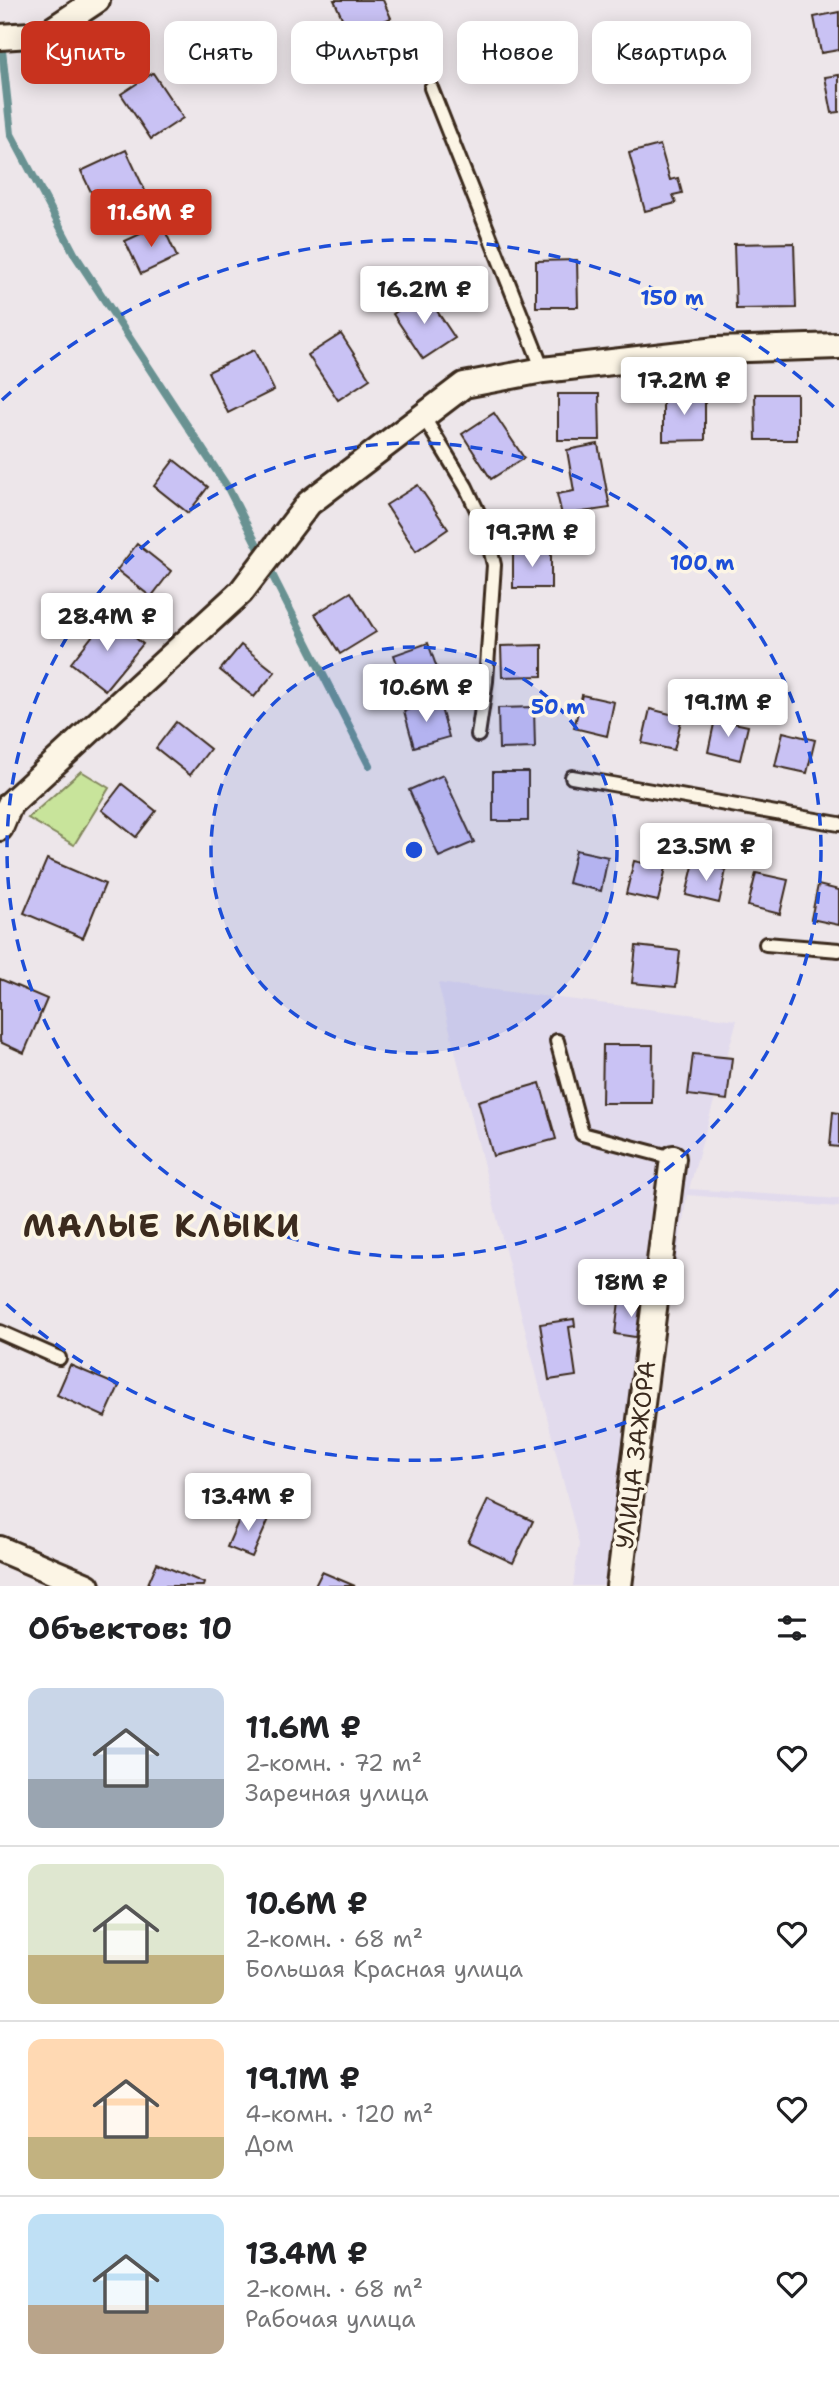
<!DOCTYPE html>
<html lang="ru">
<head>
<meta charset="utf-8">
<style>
	:root { --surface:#fff; --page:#f6f6f6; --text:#202124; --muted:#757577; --line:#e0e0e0; --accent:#c8321e }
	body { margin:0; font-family:"Shantell Sans",sans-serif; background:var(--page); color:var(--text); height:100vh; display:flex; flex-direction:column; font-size:26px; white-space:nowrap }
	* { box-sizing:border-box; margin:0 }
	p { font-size:23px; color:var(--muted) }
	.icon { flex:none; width:38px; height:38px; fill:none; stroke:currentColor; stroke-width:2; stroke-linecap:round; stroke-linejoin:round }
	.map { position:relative; height:1586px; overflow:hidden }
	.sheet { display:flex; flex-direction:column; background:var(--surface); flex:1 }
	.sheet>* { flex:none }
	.banner { position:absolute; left:21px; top:21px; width:798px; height:63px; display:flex; gap:14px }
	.price { position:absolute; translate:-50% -60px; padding:0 16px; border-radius:7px; background:#fff; color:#222; font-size:23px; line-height:46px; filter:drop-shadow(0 2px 4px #0008) }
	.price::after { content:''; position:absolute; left:50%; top:42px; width:21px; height:16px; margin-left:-10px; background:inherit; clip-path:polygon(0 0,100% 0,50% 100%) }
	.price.selected { background:var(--accent); color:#fff }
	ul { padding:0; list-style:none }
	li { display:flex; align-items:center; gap:21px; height:175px; padding:0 28px }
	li+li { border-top:2px solid var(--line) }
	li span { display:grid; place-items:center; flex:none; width:196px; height:140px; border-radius:14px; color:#555 }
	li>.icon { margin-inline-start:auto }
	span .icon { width:84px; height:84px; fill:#fffc; stroke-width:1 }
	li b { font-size:30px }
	h2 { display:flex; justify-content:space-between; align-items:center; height:84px; padding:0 28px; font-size:30px }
	.chip { padding:0 24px; border-radius:14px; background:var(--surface); box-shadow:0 4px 18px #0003; font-size:24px; line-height:63px }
	.chip.selected { background:var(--accent); color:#fff }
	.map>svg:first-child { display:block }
	.built { fill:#e2dbed }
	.green { fill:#c8e49b; stroke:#82875c; stroke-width:2 }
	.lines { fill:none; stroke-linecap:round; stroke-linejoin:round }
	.stream { stroke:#699292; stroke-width:8 }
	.building { fill:#c9c2f4; stroke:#3b2a1e; stroke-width:2 }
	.service-casing { stroke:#3b2a1e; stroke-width:18 }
	.minor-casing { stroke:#3b2a1e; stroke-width:30 }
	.service { stroke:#fcf5e5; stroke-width:12 }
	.minor { stroke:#fcf5e5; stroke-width:24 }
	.ring { fill:none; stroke:#1d4ed8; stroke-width:3.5; stroke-dasharray:12 9 }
	.labels { text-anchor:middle; stroke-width:7; stroke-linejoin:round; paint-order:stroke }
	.street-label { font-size:24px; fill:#3b2a1e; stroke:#fcf5e5 }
	.district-label { font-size:32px; font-weight:bold; letter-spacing:2px; fill:#3b2a1e; stroke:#fcf5e5 }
	.centre { fill:#1d4ed8; stroke:#fcf5e5; stroke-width:3.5 }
	.ring-label { font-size:21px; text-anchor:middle; font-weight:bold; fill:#1d4ed8; stroke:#fcf5e5; stroke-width:7; stroke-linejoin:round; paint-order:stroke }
</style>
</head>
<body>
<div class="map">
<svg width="839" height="1586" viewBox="0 0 839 1586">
	<rect width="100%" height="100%" fill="#ede6ea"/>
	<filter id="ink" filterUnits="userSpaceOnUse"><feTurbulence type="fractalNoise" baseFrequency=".0143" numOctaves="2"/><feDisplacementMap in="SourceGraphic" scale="14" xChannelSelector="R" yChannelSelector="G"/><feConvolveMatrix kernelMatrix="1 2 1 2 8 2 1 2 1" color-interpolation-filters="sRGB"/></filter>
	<g filter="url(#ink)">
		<polygon class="built" points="438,983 737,1020 689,1189 839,1199 839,1207 687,1195 630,1553 632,1586 573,1586 579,1544"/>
		<polygon class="green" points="81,771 109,788 74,845 28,818"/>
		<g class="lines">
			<polyline class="stream" points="1,41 11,134 75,255 228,488 369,765"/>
		</g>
		<g class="building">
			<polygon points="334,0 383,0 391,18 350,36"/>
			<polygon points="839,12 839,50 821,53 814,17"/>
			<polygon points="153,73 183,118 151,139 121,94"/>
			<polygon points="839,75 839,112 832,113 825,77"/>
			<polygon points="660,145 670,180 678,178 682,193 673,195 676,203 645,211 629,153"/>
			<polygon points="126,150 147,195 102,215 81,171"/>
			<polygon points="162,224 177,257 141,274 125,241"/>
			<polygon points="794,243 796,308 736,309 734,244"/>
			<polygon points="577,260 578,307 536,307 536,261"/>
			<polygon points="425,293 455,338 423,359 393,314"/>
			<polygon points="341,334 370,379 338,400 308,355"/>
			<polygon points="254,350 274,390 228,413 208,372"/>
			<polygon points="558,394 599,394 600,440 558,440"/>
			<polygon points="663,394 705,394 705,440 663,441"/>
			<polygon points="755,394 797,394 797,440 756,440"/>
			<polygon points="494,413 524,458 491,479 462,434"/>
			<polygon points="598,444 610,508 562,515 557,494 574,491 567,450"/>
			<polygon points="174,460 208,487 188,513 154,486"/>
			<polygon points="418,485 448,529 416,551 386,505"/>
			<polygon points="137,544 171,571 151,597 117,570"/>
			<rect x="513" y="550" width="38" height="38"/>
			<polygon points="351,592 376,632 340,654 315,614"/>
			<polygon points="108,616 143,644 105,690 71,663"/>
			<polygon points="428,643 439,674 405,686 394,655"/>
			<polygon points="241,645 275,672 254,697 220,670"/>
			<polygon points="542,645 542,676 502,677 501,646"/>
			<polygon points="582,695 614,702 607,736 574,728"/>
			<polygon points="439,701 449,737 414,747 404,711"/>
			<polygon points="534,707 535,748 499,749 498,708"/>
			<polygon points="650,709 682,717 674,750 642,743"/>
			<polygon points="715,719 748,726 740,760 708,752"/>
			<polygon points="176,722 210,749 190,775 156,748"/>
			<polygon points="783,732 815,740 807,773 775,766"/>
			<rect x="493" y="772" width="35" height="49"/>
			<polygon points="443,775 474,842 439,857 409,790"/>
			<polygon points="122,784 156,811 136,837 102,810"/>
			<polygon points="576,850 608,857 601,891 568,883"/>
			<polygon points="47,859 105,884 83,938 24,913"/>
			<polygon points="634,861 666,868 658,901 626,894"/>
			<polygon points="694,862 726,870 719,903 686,895"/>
			<polygon points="756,873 788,880 780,914 748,906"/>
			<polygon points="818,885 839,890 839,925 811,919"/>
			<polygon points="636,946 680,951 676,987 632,983"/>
			<polygon points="0,979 47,999 24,1053 0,1042"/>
			<polygon points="603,1045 653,1045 652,1103 602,1103"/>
			<polygon points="693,1054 732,1058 727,1100 688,1095"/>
			<polygon points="540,1083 556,1139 493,1156 478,1101"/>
			<polygon points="833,1112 839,1113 839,1147 830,1146"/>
			<polygon points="619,1301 646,1304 642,1338 615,1334"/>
			<polygon points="574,1319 575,1326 569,1327 576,1376 549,1380 540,1324"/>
			<polygon points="70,1365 119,1386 105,1417 57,1395"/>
			<polygon points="488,1500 533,1521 513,1563 468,1542"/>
			<polygon points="244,1508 269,1519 252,1557 227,1547"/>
			<polygon points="157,1563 204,1583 203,1586 147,1586"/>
			<polygon points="322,1572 355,1586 315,1586"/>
		</g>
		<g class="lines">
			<g class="service-casing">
				<g id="service">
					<polyline points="431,88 543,370"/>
					<polyline points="423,416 466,487 485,527 494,565 486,681 478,735"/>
					<polyline points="572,777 839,824"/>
					<polyline points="766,944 839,950"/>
					<polyline points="557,1041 582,1134 673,1158"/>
					<polyline points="0,1332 59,1358"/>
				</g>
			</g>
			<g class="minor-casing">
				<g id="minor">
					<polyline points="0,37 46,34 97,0"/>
					<polyline points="0,828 10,804 241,592 309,503 464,385 543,370 716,350 839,346"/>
					<polyline points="0,1549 87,1586"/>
					<polyline points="619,1586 673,1158"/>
				</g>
			</g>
			<use href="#service" class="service"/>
			<use href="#minor" class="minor"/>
		</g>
	</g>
	<circle cx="414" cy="850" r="203" fill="#1d4ed8" fill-opacity=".12"/>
	<g class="ring">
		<circle cx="414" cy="850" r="203"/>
		<circle cx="414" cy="850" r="407"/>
		<path d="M838 1289A610 610 0 0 1 2 1300M2 400A610 610 0 0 1 838 411"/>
	</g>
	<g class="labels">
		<g class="street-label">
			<text transform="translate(636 1455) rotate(-83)" y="8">УЛИЦА ЗАЖОРА</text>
		</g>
		<g class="district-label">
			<text x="162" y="1237">МАЛЫЕ КЛЫКИ</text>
		</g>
	</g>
	<circle cx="414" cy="850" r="10" class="centre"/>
	<g class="ring-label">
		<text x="672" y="305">150 m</text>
		<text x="702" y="570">100 m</text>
		<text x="558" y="714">50 m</text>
	</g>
</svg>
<b class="price selected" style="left:151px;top:249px">11.6M ₽</b>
<b class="price" style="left:424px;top:326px">16.2M ₽</b>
<b class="price" style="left:684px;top:417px">17.2M ₽</b>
<b class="price" style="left:532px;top:569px">19.7M ₽</b>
<b class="price" style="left:107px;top:653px">28.4M ₽</b>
<b class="price" style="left:426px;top:724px">10.6M ₽</b>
<b class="price" style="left:728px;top:739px">19.1M ₽</b>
<b class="price" style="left:706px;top:883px">23.5M ₽</b>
<b class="price" style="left:631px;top:1319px">18M ₽</b>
<b class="price" style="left:248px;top:1533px">13.4M ₽</b>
<div class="banner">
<a class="chip selected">Купить</a>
<a class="chip">Снять</a>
<a class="chip">Фильтры</a>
<a class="chip">Новое</a>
<a class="chip">Квартира</a>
</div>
</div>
<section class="sheet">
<h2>Объектов: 10<svg class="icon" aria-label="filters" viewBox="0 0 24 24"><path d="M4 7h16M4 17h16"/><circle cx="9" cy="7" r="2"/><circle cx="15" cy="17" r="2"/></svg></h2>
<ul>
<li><span style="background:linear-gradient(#c9d6e8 65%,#9aa5b1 0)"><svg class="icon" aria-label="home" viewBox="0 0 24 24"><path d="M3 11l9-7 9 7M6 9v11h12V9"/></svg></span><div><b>11.6M ₽</b><p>2-комн. · 72 m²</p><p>Заречная улица</p></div><svg class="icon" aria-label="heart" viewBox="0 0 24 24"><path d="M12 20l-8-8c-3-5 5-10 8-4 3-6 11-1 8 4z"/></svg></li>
<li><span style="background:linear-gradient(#dfe7d0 65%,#c2b280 0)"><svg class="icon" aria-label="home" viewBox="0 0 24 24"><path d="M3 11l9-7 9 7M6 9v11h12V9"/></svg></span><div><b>10.6M ₽</b><p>2-комн. · 68 m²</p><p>Большая Красная улица</p></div><svg class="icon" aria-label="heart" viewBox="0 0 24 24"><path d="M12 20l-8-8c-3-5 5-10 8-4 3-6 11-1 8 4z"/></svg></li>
<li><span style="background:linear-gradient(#ffd9b3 70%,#c2b280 0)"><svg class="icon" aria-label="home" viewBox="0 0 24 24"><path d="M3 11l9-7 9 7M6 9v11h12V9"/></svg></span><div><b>19.1M ₽</b><p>4-комн. · 120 m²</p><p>Дом</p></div><svg class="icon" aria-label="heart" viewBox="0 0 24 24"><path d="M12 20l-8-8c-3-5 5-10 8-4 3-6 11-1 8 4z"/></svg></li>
<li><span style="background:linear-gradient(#bfe0f5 65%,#b9a48a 0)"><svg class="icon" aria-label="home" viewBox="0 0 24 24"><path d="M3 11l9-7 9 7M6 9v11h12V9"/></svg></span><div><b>13.4M ₽</b><p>2-комн. · 68 m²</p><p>Рабочая улица</p></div><svg class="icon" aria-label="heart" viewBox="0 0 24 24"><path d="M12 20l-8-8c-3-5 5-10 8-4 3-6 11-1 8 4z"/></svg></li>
</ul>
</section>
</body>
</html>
